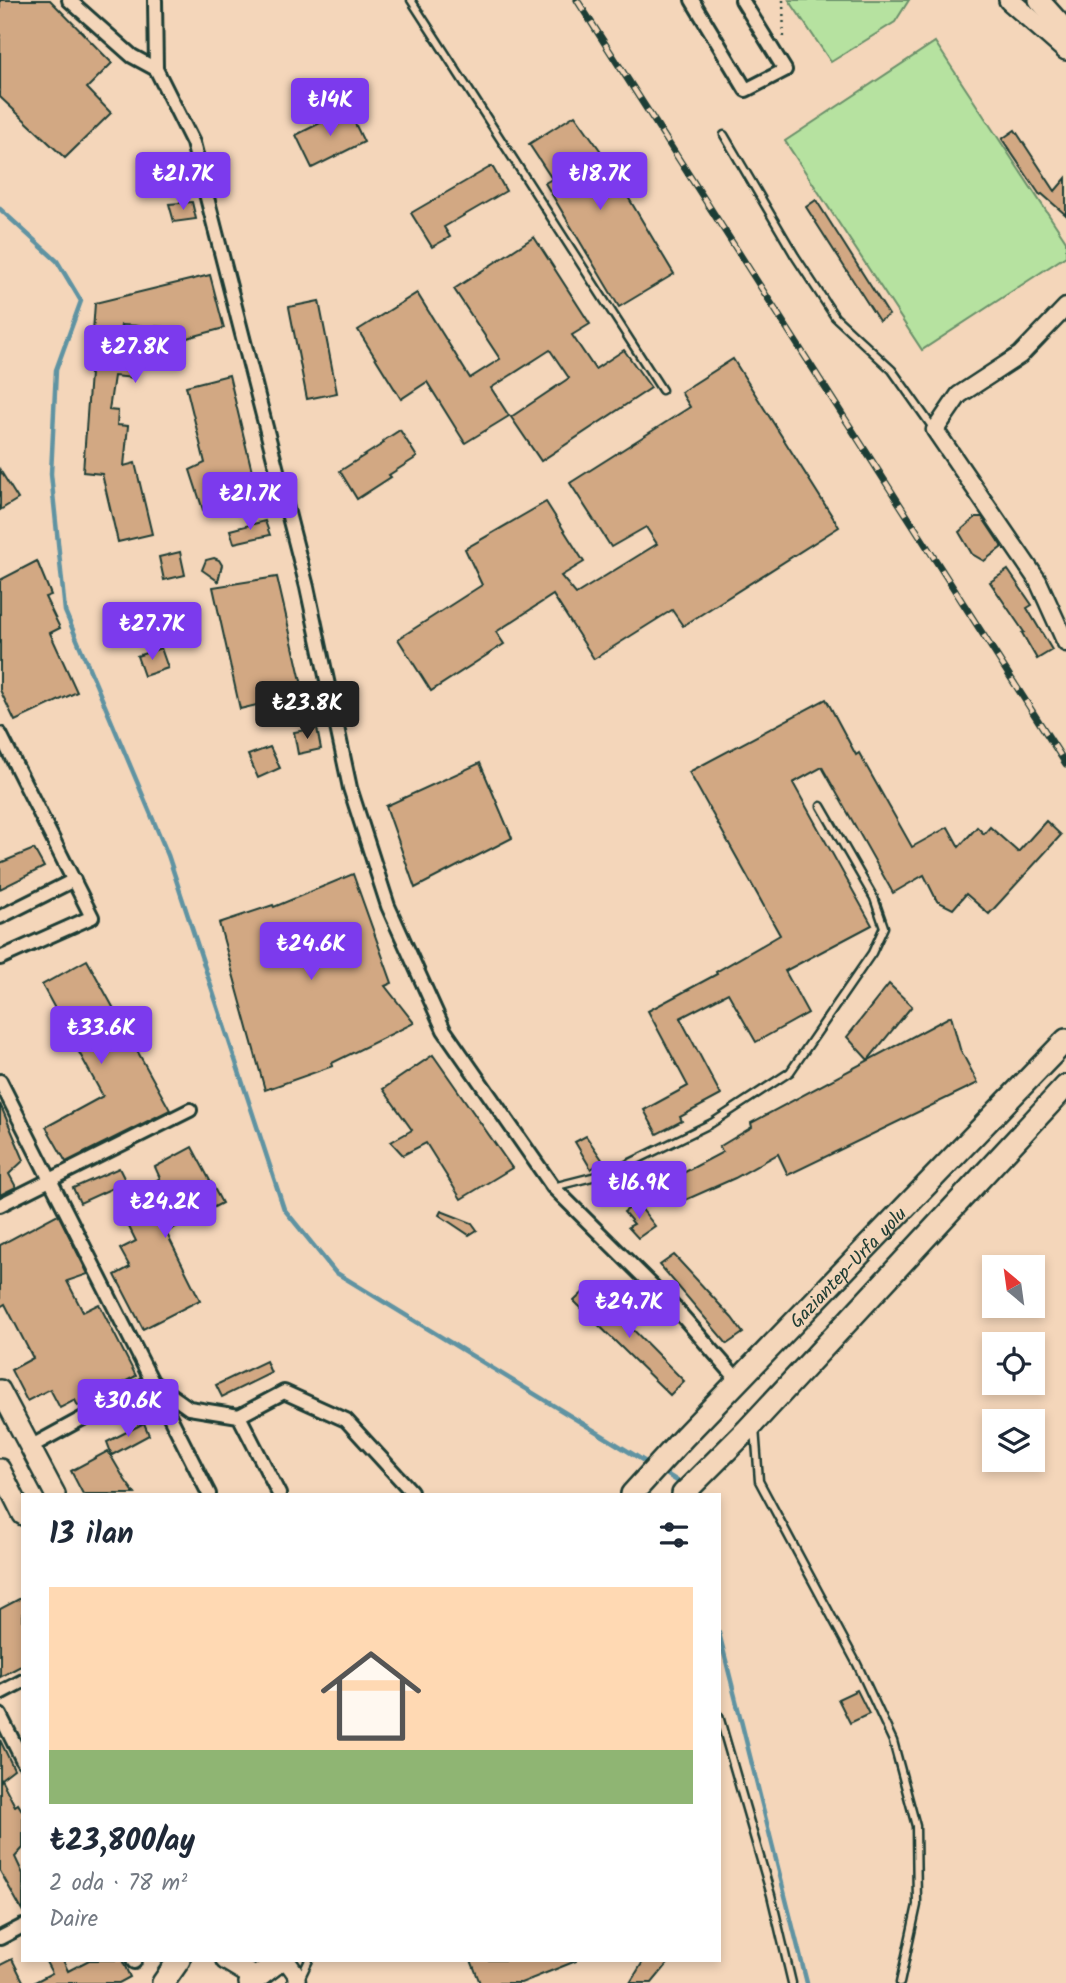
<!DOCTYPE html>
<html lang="tr">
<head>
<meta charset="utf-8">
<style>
	:root { --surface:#fff; --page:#f2f2f3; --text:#1f2937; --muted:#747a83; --line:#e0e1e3; --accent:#7c3aed }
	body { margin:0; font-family:Kalam,sans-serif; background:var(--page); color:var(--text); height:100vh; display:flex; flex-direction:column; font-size:26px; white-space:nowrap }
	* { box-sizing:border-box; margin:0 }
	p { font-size:23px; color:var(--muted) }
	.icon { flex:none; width:38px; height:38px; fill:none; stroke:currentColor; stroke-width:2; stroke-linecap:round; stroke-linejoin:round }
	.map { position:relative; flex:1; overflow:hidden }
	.sheet { position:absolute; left:21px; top:1493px; width:700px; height:469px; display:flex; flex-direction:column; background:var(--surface); border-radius:0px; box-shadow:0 4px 10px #0003 }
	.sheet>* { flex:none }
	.needle { width:46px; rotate:331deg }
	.tools { position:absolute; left:982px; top:1255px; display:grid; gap:14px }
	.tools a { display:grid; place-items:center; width:63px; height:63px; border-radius:0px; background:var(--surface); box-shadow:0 4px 10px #0003; font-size:35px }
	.price { position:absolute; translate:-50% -60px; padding:0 16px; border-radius:7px; background:var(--accent); color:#fff; font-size:23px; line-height:46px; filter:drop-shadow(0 2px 4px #0008) }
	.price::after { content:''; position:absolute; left:50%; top:42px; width:21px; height:16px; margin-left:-10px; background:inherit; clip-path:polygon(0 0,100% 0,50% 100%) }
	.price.active { background:#222; color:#fff }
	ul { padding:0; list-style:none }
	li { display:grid; align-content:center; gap:14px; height:371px; padding:0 28px }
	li+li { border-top:2px solid var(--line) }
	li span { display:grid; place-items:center; height:217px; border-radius:0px; color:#555 }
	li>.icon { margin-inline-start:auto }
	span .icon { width:126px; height:126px; fill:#fffc; stroke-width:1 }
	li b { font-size:30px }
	h2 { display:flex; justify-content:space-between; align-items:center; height:84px; padding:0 28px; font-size:30px }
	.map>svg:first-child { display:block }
	.green { fill:#b6e2a0; stroke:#6a906a; stroke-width:2 }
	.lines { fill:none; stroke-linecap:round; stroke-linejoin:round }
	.stream { stroke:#5f93a2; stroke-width:4.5 }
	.building { fill:#d2a883; stroke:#1f3d34; stroke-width:2 }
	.service-casing { stroke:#1f3d34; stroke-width:11 }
	.minor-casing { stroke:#1f3d34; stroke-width:18 }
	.tertiary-casing { stroke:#1f3d34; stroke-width:21 }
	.secondary-casing { stroke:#1f3d34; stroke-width:24 }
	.trunk-casing { stroke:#1f3d34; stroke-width:26 }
	.path { stroke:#1f3d34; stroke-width:2.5; stroke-dasharray:2 5; stroke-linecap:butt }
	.service { stroke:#f4d6ba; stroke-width:6 }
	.minor { stroke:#f4d6ba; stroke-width:12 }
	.tertiary { stroke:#f4d6ba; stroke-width:16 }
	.secondary { stroke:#f4d6ba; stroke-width:19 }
	.trunk { stroke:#f4d6ba; stroke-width:21 }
	.rail-casing { stroke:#1f3d34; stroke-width:7 }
	.rail { stroke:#f4d6ba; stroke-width:4.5; stroke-dasharray:13; stroke-linecap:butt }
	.labels { text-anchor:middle; stroke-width:5; stroke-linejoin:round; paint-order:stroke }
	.street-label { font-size:19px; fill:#1f3d34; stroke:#f4d6ba }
</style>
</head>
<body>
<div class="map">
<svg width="1066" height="1983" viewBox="0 0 1066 1983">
	<rect width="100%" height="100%" fill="#f4d6ba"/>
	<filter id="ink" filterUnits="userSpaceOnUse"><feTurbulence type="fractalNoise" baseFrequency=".0143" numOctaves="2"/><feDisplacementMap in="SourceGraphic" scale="14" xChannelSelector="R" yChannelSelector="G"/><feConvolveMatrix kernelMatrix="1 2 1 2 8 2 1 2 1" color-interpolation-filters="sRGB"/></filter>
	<g filter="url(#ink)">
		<g class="green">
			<polygon points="789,0 909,0 895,22 831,62"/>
			<polygon points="935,42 1066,241 1066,256 922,350 785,141"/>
		</g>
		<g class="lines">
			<g class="stream">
				<polyline points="0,209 57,261 81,301 56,370 51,474 65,611 168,855 284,1209 335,1272 649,1464"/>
				<polyline points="660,1470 682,1484"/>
				<polyline points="719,1633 807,1983"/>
			</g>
		</g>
		<g class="building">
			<polygon points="0,0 50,0 112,63 87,88 111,113 65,158 0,97"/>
			<polygon points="348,109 364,142 312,168 296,135"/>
			<polygon points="575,115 600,150 674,274 619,307 545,183 552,179 529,144"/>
			<polygon points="1015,130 1055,191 1066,178 1066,215 1042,194 1040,195 1002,139"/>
			<polygon points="492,166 506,191 444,227 450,237 432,247 411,213"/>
			<polygon points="816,200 889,315 879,321 806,207"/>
			<polygon points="192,202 196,219 174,222 169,204"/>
			<polygon points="534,237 590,324 572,335 595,369 624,350 651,388 541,461 511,417 569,378 550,350 491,388 509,416 465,443 427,382 401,399 358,330 417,293 470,378 500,359 454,289"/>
			<polygon points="210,275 224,328 169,343 164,327 121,325 116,361 138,362 134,378 114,376 109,410 118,411 117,425 128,426 124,466 135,463 152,534 118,542 102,474 83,472 95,303"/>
			<polygon points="319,301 337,393 307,399 289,307"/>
			<polygon points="733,359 839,527 683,626 672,610 594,659 553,595 496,632 504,644 431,691 398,639 482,585 465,549 546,502 584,562 561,576 576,594 657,544 646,527 611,547 570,483 690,407 681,392"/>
			<polygon points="229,375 256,488 203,510 190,470 205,463 186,386"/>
			<polygon points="400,430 417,457 389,475 391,477 357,499 340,471 384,443 383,441"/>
			<polygon points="0,470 18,499 0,510"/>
			<polygon points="976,517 982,517 1002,547 984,561 972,554 959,532"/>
			<polygon points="265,521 270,535 234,543 230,530"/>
			<polygon points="180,552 185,575 164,580 159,557"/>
			<polygon points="214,558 219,560 222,565 218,581 202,570 206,560"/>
			<polygon points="37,561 51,595 45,597 60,628 50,633 77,692 15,721 0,690 0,580"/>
			<polygon points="1008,570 1032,605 1027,608 1052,650 1037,659 1022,633 1024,632 990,582"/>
			<polygon points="277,577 304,694 293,696 299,715 275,723 269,702 240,709 213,587"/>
			<polygon points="161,648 168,668 144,676 137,656"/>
			<polygon points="826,699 856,755 859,753 912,847 948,827 959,847 977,827 984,834 990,827 1018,852 1046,821 1061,835 989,914 966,894 953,909 937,901 924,875 893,893 822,767 793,783 872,925 785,971 808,1013 756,1042 728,993 680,1018 721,1095 680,1117 682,1121 657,1134 644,1110 688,1086 648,1011 717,974 716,972 780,935 689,772"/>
			<polygon points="317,728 321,749 298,754 294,732"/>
			<polygon points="270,747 280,768 258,778 248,755"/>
			<polygon points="480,763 512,838 415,888 386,806"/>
			<polygon points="34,849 44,867 0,889 0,863"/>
			<polygon points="353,874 392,983 385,986 414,1023 332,1063 333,1066 265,1090 219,923 273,905 274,907"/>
			<polygon points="87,960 170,1110 66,1162 46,1127 103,1096 42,985"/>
			<polygon points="889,984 912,1006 868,1060 847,1037"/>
			<polygon points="951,1016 960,1049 978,1083 788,1175 778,1154 735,1178 681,1202 670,1180 723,1152 719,1147 752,1127 751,1123"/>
			<polygon points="433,1055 512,1168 461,1199 426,1143 403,1155 391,1142 412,1130 383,1089"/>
			<polygon points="0,1104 24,1160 9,1174 16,1187 0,1195"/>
			<polygon points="586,1136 603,1161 591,1169 575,1142"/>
			<polygon points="192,1147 222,1203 166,1232 200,1300 143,1329 115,1275 130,1267 120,1249 136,1241 125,1219 154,1204 145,1187 160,1178 155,1167"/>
			<polygon points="119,1168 126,1182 80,1203 73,1188"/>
			<polygon points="637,1203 655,1226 638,1238 628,1227 634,1224 624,1212"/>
			<polygon points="441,1211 472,1223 477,1230 469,1235 439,1215"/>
			<polygon points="56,1215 59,1216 88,1274 67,1281 83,1312 99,1304 136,1376 78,1406 75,1400 60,1408 50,1389 27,1401 11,1370 33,1358 5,1304 0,1307 0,1245"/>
			<polygon points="674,1255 732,1318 743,1333 727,1344 660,1265"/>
			<polygon points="590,1286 684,1381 670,1395 574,1301"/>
			<polygon points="266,1361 271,1373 222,1397 216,1385"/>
			<polygon points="144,1423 149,1435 112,1455 107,1442"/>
			<polygon points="108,1451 125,1480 135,1494 83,1494 71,1471"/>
			<polygon points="23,1597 23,1665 0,1677 0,1609"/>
			<polygon points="857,1690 869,1714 850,1723 838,1699"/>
			<polygon points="0,1740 14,1769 1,1779 15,1806 18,1804 23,1812 23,1848 15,1857 23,1874 23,1912 0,1871"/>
			<polygon points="12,1959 24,1983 0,1983 0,1965"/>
			<polygon points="45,1960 63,1960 68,1971 89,1960 122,1960 130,1977 119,1983 33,1983 52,1973"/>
			<polygon points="471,1960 576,1960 576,1961 521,1983 480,1983"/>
			<polygon points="644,1960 671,1960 652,1983 630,1983"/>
		</g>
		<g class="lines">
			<g class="service-casing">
				<g id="service">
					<polyline points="411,0 662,390"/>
					<polyline points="724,135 795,256 835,317 892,370 933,428"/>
					<polyline points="553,1187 612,1172 712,1123 790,1072 872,953 884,927 874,898 821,806"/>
					<polyline points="755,1428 759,1481 857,1664 893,1741 916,1826 917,1905 900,1983"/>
					<polyline points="719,1716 771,1895 792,1983"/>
					<polyline points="301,1977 309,1960"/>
				</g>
			</g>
			<g class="minor-casing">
				<g id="minor">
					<polyline points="69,0 132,56 156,69"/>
					<polyline points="155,0 156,69 193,143 307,587 350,788 388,906 444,1030 553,1187 677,1310 738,1380"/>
					<polyline points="692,0 746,90 785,70 742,0"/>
					<polyline points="0,734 92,917 0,958"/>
					<polyline points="0,917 74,880"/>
					<polyline points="0,1081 209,1494"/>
					<polyline points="0,1205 190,1110"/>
					<polyline points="239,1416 284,1392 346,1420 411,1491 411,1494"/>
					<polyline points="30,1447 151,1381 189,1408 239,1416 279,1494"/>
					<polyline points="0,1693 23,1681"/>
					<polyline points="0,1715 23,1761"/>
					<polyline points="0,1938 23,1926"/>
					<polyline points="133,1960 134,1962"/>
				</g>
			</g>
			<g class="tertiary-casing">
				<g id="tertiary">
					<polyline points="1066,307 1020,355 959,395 935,430 1038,581 1066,643"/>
					<polyline points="286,1960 296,1974 297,1983"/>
				</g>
			</g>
			<g class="secondary-casing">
				<g id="secondary">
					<polyline points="1009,0 1066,50"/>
					<polyline points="1039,0 1066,30"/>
					<polyline points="0,1390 55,1494"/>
					<polyline points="0,1469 23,1515"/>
					<polyline points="226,1960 256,1978"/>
				</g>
			</g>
			<g class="trunk-casing">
				<g id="trunk">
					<path id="s1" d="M632,1494L684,1437L1066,1040"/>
					<polyline points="683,1494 747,1430 1066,1086"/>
					<polyline points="163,1983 179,1960"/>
					<polyline points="250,1983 280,1960"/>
				</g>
			</g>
			<polyline class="path" points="783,0 784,42"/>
			<use href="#service" class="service"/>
			<use href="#minor" class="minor"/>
			<use href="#tertiary" class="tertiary"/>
			<use href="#secondary" class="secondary"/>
			<use href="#trunk" class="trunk"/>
			<g class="rail-casing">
				<polyline id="rail" points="577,0 1066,764"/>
			</g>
			<use href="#rail" class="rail"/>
		</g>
	</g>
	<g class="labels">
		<g class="street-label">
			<text dy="7" stroke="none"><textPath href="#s1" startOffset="313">Gaziantep-Urfa yolu</textPath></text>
		</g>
	</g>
</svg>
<div class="tools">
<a><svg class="needle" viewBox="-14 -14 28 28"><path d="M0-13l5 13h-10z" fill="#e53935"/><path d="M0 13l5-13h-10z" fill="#747a83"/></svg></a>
<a><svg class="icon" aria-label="locate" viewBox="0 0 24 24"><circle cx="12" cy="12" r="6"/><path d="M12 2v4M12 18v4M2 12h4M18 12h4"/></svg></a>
<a><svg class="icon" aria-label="layers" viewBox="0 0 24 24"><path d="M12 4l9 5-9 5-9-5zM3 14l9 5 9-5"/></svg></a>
</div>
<b class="price" style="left:330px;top:138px">₺14K</b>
<b class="price" style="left:183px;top:212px">₺21.7K</b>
<b class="price" style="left:600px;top:212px">₺18.7K</b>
<b class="price" style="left:135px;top:385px">₺27.8K</b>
<b class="price" style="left:250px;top:532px">₺21.7K</b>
<b class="price" style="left:152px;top:662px">₺27.7K</b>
<b class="price active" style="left:307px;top:741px">₺23.8K</b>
<b class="price" style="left:311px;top:982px">₺24.6K</b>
<b class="price" style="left:101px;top:1066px">₺33.6K</b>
<b class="price" style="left:639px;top:1221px">₺16.9K</b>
<b class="price" style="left:165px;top:1240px">₺24.2K</b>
<b class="price" style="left:629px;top:1340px">₺24.7K</b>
<b class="price" style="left:128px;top:1439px">₺30.6K</b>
<section class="sheet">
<h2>13 ilan<svg class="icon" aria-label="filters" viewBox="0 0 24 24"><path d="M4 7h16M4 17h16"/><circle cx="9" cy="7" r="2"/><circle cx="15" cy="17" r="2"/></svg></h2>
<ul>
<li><span style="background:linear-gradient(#ffd9b3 75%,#8fb573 0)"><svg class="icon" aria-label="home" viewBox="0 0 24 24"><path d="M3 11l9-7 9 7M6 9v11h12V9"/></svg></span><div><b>₺23,800/ay</b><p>2 oda · 78 m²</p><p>Daire</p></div></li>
</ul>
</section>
</div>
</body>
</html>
